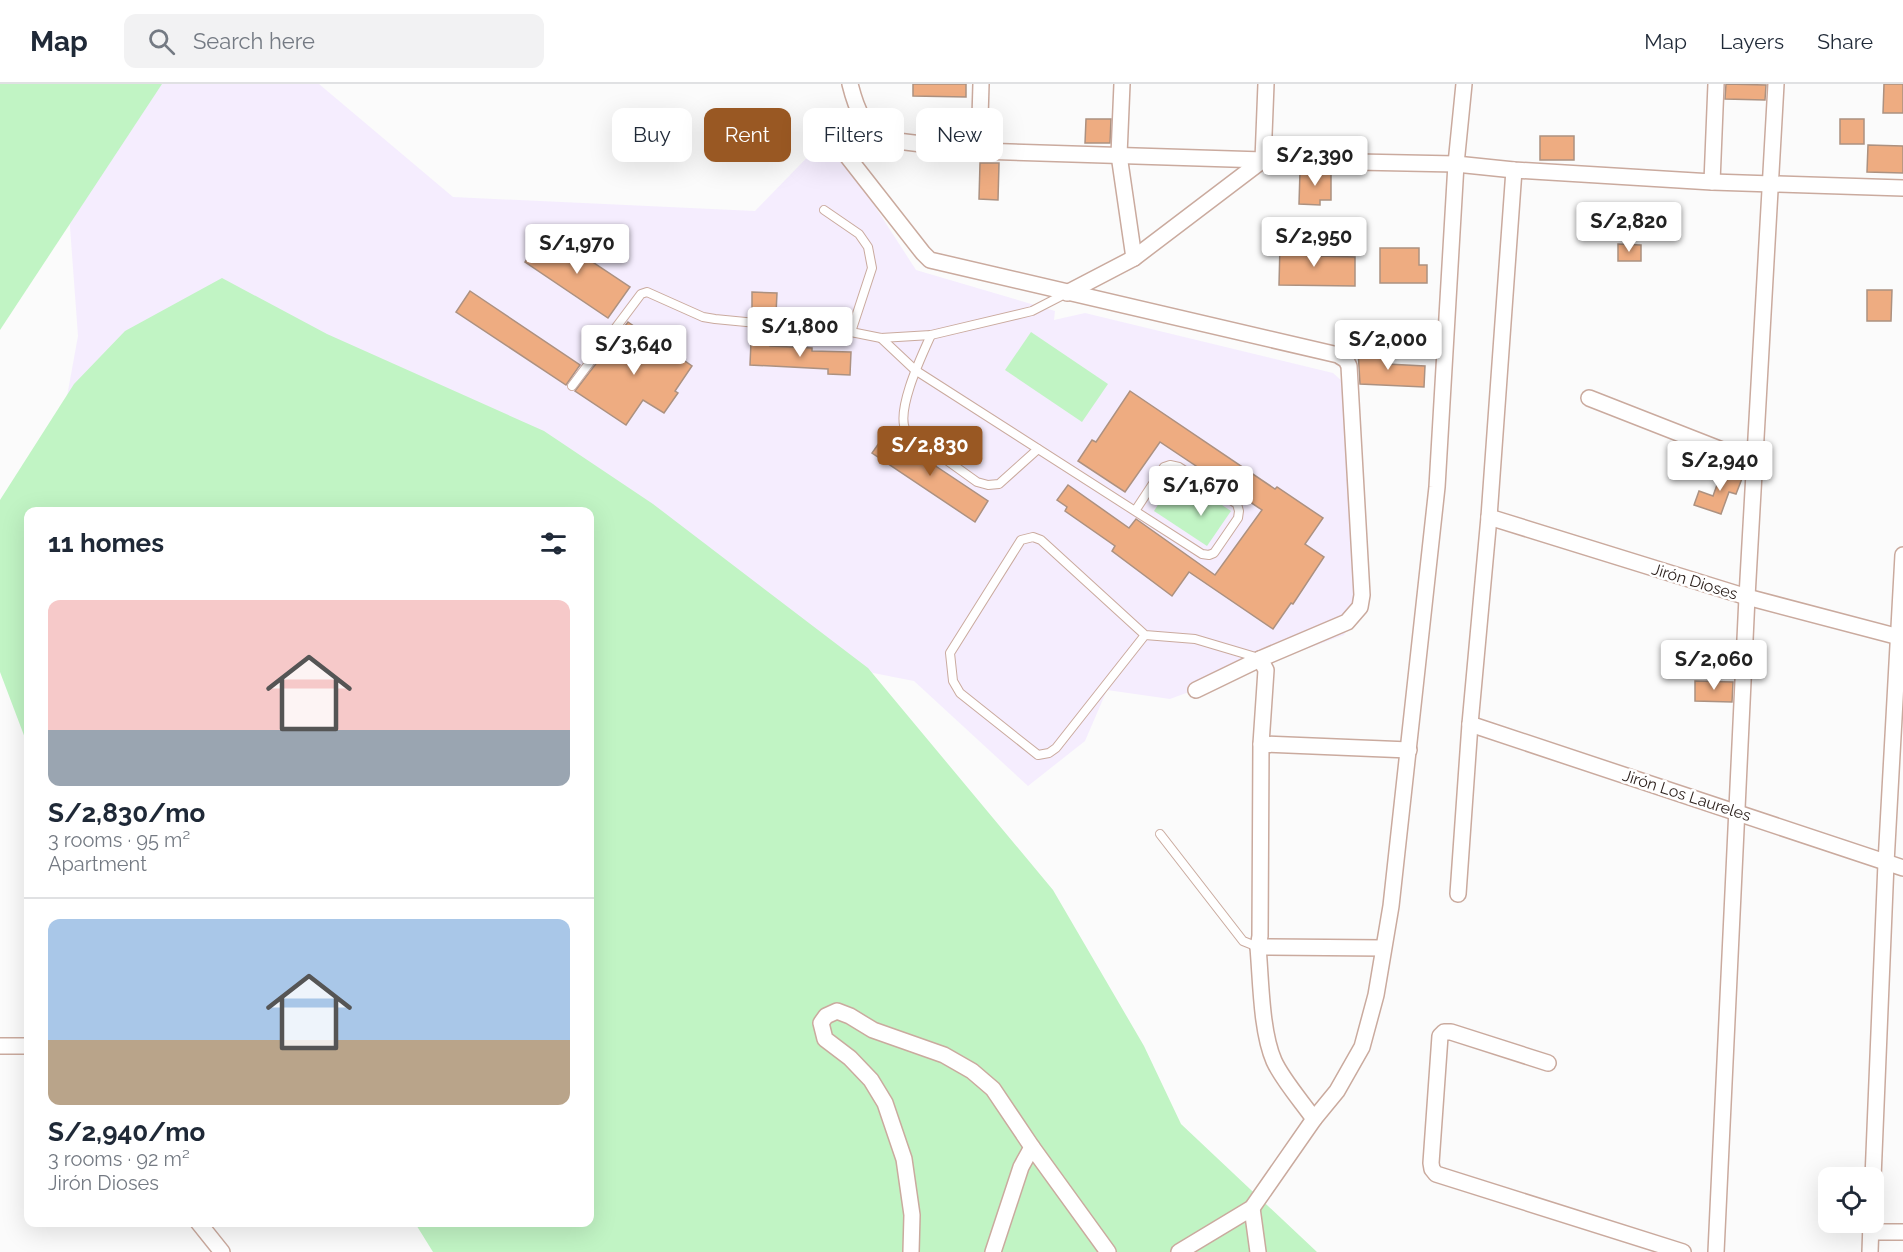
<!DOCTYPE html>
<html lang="en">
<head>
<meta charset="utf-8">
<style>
	:root { --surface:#fff; --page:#f2f2f3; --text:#1f2937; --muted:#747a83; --line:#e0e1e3; --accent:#995823 }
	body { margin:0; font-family:Raleway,sans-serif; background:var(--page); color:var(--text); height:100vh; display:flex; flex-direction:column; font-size:22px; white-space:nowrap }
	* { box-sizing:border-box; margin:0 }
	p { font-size:20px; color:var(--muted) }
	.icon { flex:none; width:33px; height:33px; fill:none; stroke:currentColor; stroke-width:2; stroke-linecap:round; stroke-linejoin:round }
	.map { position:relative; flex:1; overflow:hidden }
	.panel { position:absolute; left:24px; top:423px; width:570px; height:720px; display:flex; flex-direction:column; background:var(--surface); border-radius:12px; box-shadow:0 6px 24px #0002 }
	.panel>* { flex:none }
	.hud { position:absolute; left:612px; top:24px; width:570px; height:54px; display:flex; gap:12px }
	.buttons { position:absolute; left:1818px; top:1083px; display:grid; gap:12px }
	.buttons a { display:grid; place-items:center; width:66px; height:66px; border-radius:12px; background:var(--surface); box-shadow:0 6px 24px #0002; font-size:30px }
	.price { position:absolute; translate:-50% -51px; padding:0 14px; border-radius:6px; background:#fff; color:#222; font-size:20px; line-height:39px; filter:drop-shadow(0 2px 3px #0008) }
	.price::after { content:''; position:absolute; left:50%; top:36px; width:18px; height:14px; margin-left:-9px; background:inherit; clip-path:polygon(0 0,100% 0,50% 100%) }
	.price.selected { background:var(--accent); color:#fff }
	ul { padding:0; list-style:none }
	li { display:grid; align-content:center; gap:12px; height:318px; padding:0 24px }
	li+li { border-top:2px solid var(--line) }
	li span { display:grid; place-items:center; height:186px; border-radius:12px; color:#555 }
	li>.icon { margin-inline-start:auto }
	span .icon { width:108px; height:108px; fill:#fffc; stroke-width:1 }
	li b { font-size:26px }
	h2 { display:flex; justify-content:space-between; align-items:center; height:72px; padding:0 24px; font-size:26px }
	.tag { padding:0 21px; border-radius:12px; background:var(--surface); box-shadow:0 6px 24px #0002; font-size:21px; line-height:54px }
	.tag.selected { background:var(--accent); color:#fff }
	header { display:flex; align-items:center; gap:36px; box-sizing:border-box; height:84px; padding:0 30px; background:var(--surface); border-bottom:2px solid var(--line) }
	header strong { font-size:28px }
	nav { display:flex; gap:33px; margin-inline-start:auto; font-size:21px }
	.search { width:420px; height:54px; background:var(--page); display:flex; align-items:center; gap:15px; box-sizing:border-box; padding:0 21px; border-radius:12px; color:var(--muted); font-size:22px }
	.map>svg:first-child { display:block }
	.education { fill:#f5edfe }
	.green { fill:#c1f4c4 }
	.building { fill:#eeac81; stroke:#ac9180; stroke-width:1.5 }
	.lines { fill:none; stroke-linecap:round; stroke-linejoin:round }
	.service-casing { stroke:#caaa9e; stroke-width:10 }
	.minor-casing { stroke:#caaa9e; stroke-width:18 }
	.service { stroke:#fff; stroke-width:8 }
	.minor { stroke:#fff; stroke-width:15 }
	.labels { text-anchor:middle; stroke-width:5; stroke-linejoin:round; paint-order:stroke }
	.street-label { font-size:16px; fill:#2a1e1a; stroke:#fff }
</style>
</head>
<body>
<header>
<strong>Map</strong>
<div class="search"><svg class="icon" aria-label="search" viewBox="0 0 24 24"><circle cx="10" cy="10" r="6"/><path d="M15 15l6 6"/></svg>Search here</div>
<nav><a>Map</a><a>Layers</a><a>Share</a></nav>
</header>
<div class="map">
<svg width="1903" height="1168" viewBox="0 0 1903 1168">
	<rect width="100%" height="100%" fill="#fbfbfb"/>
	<polygon class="education" points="99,0 319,0 453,113 755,127 829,51 916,186 1055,227 1054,236 1085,229 1333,289 1351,305 1355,530 1344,551 1170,615 1107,606 1085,657 1028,702 914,597 705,556 590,428 28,428 0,432 52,395 78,252 65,75"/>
	<g class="green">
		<polygon points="0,0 162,0 0,246"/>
		<polygon points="222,194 327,250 544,347 653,420 868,584 1053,806 1144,962 1181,1040 1317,1168 433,1168 415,1139 590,1138 590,428 28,428 28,662 0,588 0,416 74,300 125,247"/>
		<polygon points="1031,248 1108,300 1082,338 1005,286"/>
		<polygon points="1177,391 1231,427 1207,462 1154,427"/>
	</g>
	<g class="building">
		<polygon points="913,0 966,0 966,13 913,12"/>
		<polygon points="1726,0 1766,1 1765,16 1725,15"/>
		<polygon points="1884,0 1903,0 1903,29 1883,29"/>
		<polygon points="1086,35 1111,35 1110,59 1085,59"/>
		<rect x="1840" y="35" width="24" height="25"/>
		<rect x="1540" y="52" width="34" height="24"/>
		<polygon points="1868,61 1903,62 1903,89 1867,88"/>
		<polygon points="980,79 999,79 998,116 979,115"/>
		<polygon points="1300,87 1331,88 1331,116 1320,116 1320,121 1299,120"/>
		<polygon points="546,147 630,203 608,234 525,178"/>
		<polygon points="1618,160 1641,161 1641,177 1618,177"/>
		<polygon points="1280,161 1320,161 1320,172 1355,173 1355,202 1279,201"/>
		<polygon points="1380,164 1419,164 1419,181 1427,181 1427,199 1380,199"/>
		<polygon points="1867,206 1892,206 1891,237 1867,237"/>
		<polygon points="470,207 580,281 566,301 456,228"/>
		<polygon points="752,208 777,209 776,230 752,228"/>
		<polygon points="628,238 692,282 675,307 678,309 664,329 643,316 626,341 575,307"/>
		<polygon points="751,258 770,259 770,262 812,264 812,267 851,268 850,291 828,290 828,285 750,281"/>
		<polygon points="1358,266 1387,268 1387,280 1425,282 1424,303 1360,300"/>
		<polygon points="1130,307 1275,405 1277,403 1323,434 1305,460 1324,473 1293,520 1291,519 1273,545 1189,488 1172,512 1112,467 1115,462 1065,427 1067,423 1057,416 1068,401 1129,444 1136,435 1215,491 1262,426 1160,358 1125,408 1078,377 1092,356 1096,358"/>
		<polygon points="886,349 988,417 975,438 872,369"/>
		<polygon points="1723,384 1743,392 1736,410 1729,408 1721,430 1694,421 1699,407 1713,412"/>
		<polygon points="1695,597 1733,598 1732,618 1695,617"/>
	</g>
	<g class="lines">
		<g class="service-casing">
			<g id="service">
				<polyline points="824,126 859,150 868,163 872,184 851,248"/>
				<path d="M931,251C922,271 895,327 906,347L977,398L988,401L999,400L1038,365"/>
				<polyline points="881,254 915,286 1202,470 1209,471 1214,469 1238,434 1239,427 1237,420 1179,383 1170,381 1164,383 1135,427"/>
				<polyline points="572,302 641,210 647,208 703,233 715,235 851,248 881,254 931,251 1032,227 1065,210"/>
				<polyline points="1145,551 1056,664 1049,669 1038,671 960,609 953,597 950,569 1021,456 1033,453 1041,456 1145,551 1195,555 1259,574"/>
				<polyline points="1160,750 1243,857 1258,863"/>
			</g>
		</g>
		<g class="minor-casing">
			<g id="minor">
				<path d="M850,0C856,24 864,47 889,56L979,67L1263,76L1456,80L1514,86L1712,98L1903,104"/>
				<polyline points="1122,0 1119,71 1134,174"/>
				<polyline points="868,43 836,49 833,54 923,169 930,176 1338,271 1346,276 1349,282 1362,511 1360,523 1347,538 1260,575 1196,606"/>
				<polyline points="979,67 981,0"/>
				<polyline points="1712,98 1716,0"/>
				<polyline points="1067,209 1134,174 1263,76 1266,0"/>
				<polyline points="1589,314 1755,379"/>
				<polyline points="1489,433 1747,513 1903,554"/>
				<polyline points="1260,575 1266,586 1261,660"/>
				<polyline points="1470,640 1903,784"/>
				<polyline points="1458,810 1470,640 1489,433 1514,86"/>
				<polyline points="1258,863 1383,864"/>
				<polyline points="0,962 28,962"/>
				<polyline points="1548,979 1451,948 1444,948 1440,952 1431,1079 1432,1085 1436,1090 1683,1168"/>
				<path d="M1314,1035C1302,1018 1282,995 1274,977C1261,947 1261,897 1258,863L1260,852L1261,660L1409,666"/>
				<polyline points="1873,1094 1886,779 1903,471"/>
				<polyline points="1252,1124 1258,1168"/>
				<polyline points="198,1138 222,1168"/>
				<polyline points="1871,1148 1903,1148"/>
				<polyline points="911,1168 912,1131 904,1075 885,1019 871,996 850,974 825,955 821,939 826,932 837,927 850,932 873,946 944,971 972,987 993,1005 1032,1063 1108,1168"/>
				<polyline points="993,1168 1021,1083 1032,1063"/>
				<polyline points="1179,1168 1252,1124 1314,1035 1337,1007 1362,963 1376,911 1391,822 1437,403 1456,80 1464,0"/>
				<polyline points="1716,1168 1747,513 1776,0"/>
				<polyline points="1870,1168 1871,1138"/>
			</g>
		</g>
		<use href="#service" class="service"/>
		<use href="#minor" class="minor"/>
	</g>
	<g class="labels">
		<g class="street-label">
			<text transform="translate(1695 497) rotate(17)" y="6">Jirón Dioses</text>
			<text transform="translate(1687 711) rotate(18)" y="6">Jirón Los Laureles</text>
		</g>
	</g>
</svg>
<div class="buttons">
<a><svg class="icon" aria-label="locate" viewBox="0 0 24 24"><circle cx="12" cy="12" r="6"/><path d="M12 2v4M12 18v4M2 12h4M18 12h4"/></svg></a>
</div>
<b class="price" style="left:1315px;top:103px">S/2,390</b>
<b class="price" style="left:1629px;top:169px">S/2,820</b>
<b class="price" style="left:1314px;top:184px">S/2,950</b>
<b class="price" style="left:577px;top:191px">S/1,970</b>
<b class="price" style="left:800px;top:274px">S/1,800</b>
<b class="price" style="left:1388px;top:287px">S/2,000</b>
<b class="price" style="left:634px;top:292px">S/3,640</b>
<b class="price selected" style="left:930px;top:393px">S/2,830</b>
<b class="price" style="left:1720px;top:408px">S/2,940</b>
<b class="price" style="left:1201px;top:433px">S/1,670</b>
<b class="price" style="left:1714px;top:607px">S/2,060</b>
<div class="hud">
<a class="tag">Buy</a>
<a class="tag selected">Rent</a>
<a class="tag">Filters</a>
<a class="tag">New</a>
</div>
<section class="panel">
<h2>11 homes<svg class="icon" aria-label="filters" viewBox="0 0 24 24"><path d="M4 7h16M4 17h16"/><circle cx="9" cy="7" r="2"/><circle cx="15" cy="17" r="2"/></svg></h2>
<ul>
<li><span style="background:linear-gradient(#f6c9c9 70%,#9aa5b1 0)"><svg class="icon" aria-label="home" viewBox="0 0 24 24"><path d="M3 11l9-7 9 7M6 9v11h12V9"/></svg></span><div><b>S/2,830/mo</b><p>3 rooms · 95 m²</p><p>Apartment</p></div></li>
<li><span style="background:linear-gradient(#a9c7e8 65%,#b9a48a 0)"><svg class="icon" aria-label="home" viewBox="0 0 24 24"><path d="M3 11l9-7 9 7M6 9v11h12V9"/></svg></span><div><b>S/2,940/mo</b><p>3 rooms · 92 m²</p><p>Jirón Dioses</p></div></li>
</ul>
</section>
</div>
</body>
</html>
